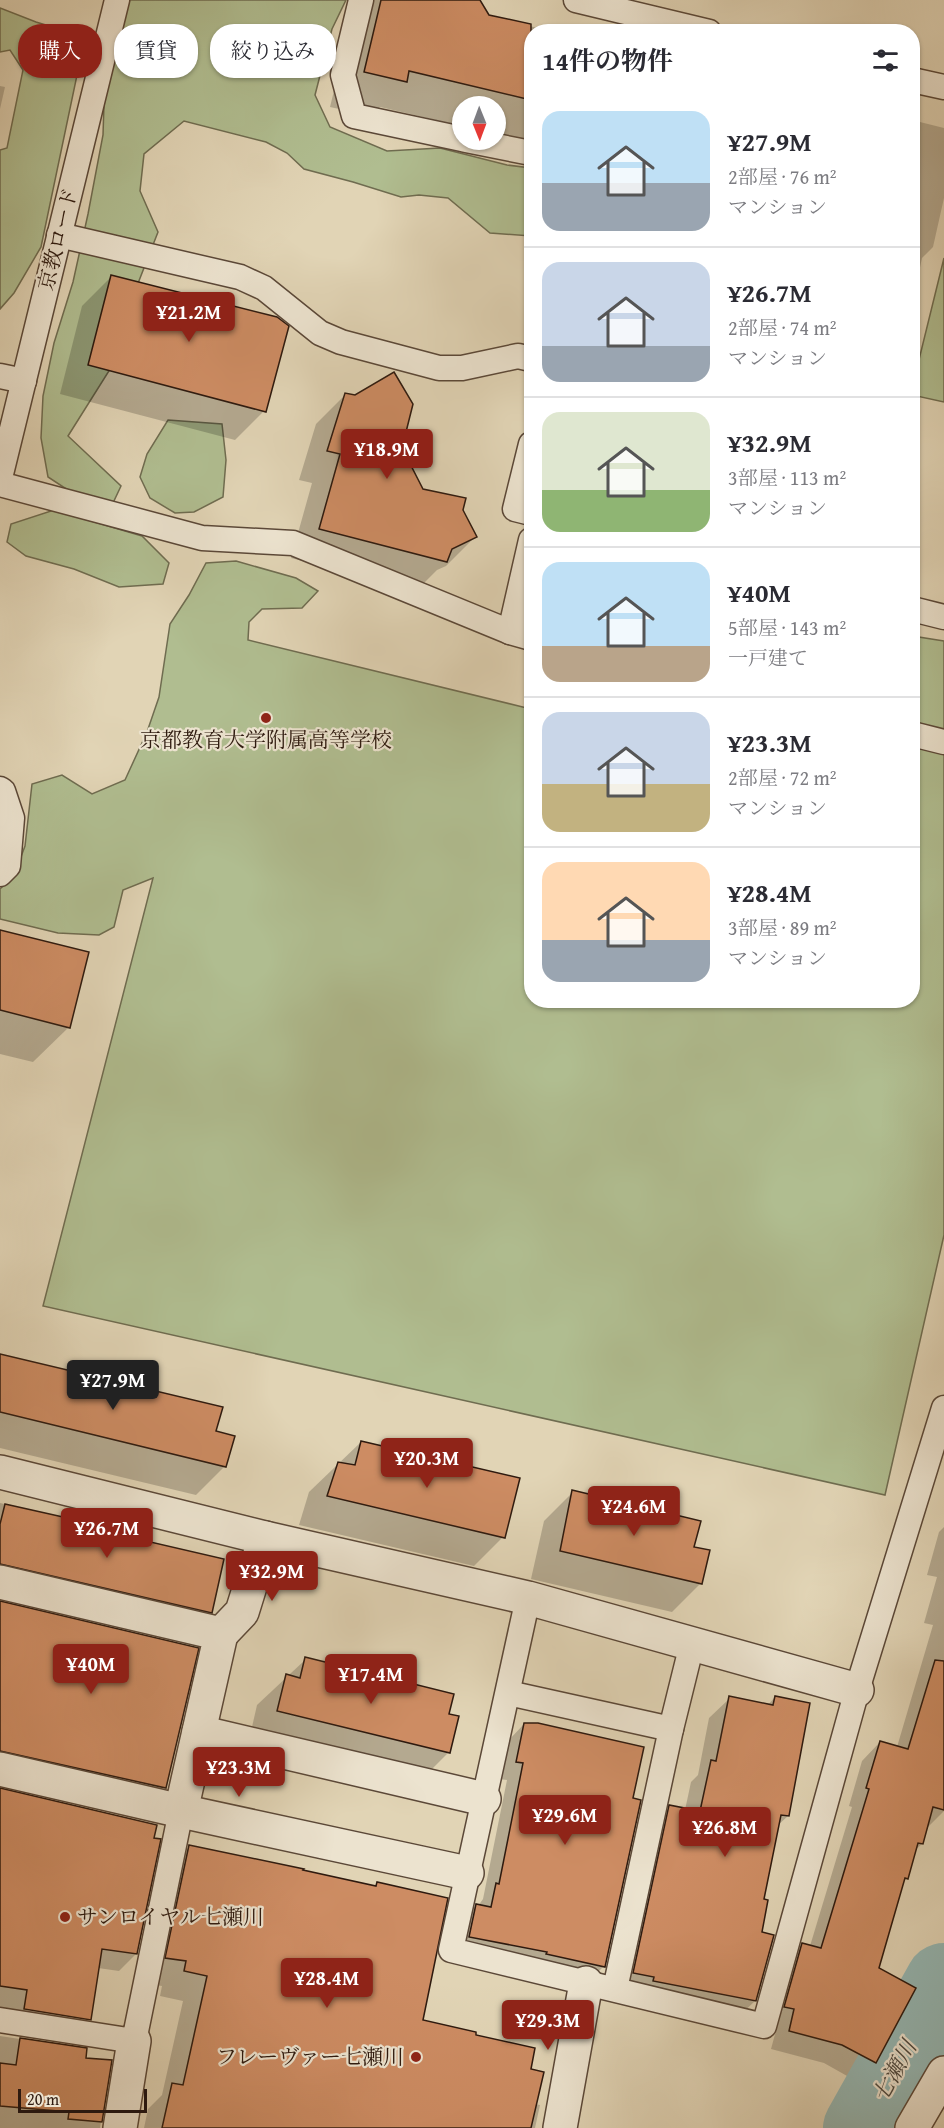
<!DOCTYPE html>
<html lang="ja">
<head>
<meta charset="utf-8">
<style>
	:root { --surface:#fff; --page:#f7f7f7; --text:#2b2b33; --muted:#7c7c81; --line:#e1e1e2; --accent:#8f2418 }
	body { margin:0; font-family:"Gentium Book Plus","Noto Serif JP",serif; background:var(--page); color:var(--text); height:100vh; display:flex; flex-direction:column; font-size:22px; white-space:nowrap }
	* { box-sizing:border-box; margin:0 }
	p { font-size:20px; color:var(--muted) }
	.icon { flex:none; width:33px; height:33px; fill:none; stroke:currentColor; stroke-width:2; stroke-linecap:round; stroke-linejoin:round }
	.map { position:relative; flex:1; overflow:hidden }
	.panel { position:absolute; left:524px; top:24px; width:396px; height:984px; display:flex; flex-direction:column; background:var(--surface); border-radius:24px; box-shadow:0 2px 4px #0004 }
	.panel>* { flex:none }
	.hud { position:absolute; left:18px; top:24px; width:416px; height:54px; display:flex; gap:12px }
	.needle { width:39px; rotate:179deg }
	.fabs { position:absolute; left:452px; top:96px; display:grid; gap:12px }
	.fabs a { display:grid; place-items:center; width:54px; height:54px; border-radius:50%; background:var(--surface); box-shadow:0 2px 4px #0004; font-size:30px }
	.scale { position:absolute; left:18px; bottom:15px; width:129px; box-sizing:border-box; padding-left:6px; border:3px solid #2e1a0f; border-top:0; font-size:16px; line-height:21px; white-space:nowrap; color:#2e1a0f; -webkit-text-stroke:4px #ece3cf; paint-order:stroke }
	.price { position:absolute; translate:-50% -51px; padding:0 14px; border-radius:6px; background:var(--accent); color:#fff; font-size:20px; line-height:39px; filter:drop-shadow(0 2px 3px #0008) }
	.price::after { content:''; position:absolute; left:50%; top:36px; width:18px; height:14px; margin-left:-9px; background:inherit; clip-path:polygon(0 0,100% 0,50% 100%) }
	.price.selected { background:#222; color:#fff }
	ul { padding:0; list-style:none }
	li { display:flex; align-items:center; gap:18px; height:150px; padding:0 18px }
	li+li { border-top:2px solid var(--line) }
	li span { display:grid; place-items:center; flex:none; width:168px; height:120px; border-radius:18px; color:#555 }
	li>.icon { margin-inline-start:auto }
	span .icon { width:72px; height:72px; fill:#fffc; stroke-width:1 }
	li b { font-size:26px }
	h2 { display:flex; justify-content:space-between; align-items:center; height:72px; padding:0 18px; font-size:26px }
	.pill { padding:0 21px; border-radius:24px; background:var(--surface); box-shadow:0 2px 4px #0004; font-size:21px; line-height:54px }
	.pill.selected { background:var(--accent); color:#fff }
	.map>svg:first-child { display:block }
	.green { fill:#b0bd90; stroke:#6f6c50; stroke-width:1.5 }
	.shadow { fill:#0003 }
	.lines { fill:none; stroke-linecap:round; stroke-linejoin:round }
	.river { stroke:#95b7b3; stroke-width:78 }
	.building { fill:#cd8c63; stroke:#2e1a0f; stroke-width:1.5 }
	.service-casing { stroke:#5b4838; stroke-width:27 }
	.minor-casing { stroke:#5b4838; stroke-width:36 }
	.service { stroke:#ece3cf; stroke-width:24 }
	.minor { stroke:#ece3cf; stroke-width:33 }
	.poi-dot { fill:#8f2418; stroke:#ece3cf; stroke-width:2 }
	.labels { text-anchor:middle; stroke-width:4.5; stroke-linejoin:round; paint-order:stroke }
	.street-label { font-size:21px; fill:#2e1a0f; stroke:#ece3cf }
	.poi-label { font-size:21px; fill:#2e1a0f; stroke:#ece3cf }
	.water-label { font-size:22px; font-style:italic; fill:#4d4940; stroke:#ece3cf }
</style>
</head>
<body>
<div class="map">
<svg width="944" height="2128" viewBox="0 0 944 2128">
	<rect width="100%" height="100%" fill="#e1d4b5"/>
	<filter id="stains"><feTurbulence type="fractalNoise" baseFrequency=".00333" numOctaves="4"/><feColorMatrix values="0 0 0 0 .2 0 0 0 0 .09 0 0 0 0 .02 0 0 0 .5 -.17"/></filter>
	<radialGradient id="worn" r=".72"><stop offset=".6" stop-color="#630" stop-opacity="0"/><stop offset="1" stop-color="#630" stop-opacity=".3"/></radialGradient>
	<g class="green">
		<polygon points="130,0 346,0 332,29 315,95 330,127 387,151 440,148 507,165 531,168 531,236 490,233 448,198 419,195 401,197 353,182 304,169 287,153 266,142 184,121 144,154 140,191 158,232 128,309 124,347 68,436 121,486 112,505 77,496 48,477 41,438 43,396 54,343 73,282 88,214 103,135 104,104 120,27"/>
		<polygon points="0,8 36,22 85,37 41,247 14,293 0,309 0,150 7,148 23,70 10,50 0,52"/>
		<polygon points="944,258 944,402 912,395 912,388"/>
		<polygon points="168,420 222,424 226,460 223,497 194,512 175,513 150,498 140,477 147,454"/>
		<polygon points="54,510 142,536 169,563 163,584 119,587 74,569 26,556 7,542 11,524"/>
		<polygon points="236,561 296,578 318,591 302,608 262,609 249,622 248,640 531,709 531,1000 912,1000 912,636 944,641 944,1235 885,1495 43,1306 153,878 123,890 114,927 99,935 58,933 0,919 0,889 14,875 25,846 32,784 62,775 92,794 125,780 147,732 159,697 170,624 189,595 206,563"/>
	</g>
	<g class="shadow">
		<polygon points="356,0 478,0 488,16 554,32 531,32 531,148 495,134 495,106 462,106 462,126 380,107 371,116 330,107"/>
		<polygon points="0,86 5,87 0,109"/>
		<polygon points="912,120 944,128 944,198 933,247 922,258 912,306"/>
		<polygon points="111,277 264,411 235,440 60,394 82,306"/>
		<polygon points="345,395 422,490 462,510 475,537 446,566 437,570 417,590 291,558 312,483 299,480 316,424"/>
		<polygon points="531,598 531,624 524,622"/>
		<polygon points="0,932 69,1027 33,1062 0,1054"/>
		<polygon points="0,1355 214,1432 225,1466 196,1495 0,1448"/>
		<polygon points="361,1442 503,1537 474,1566 299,1525 309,1492"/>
		<polygon points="573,1492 692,1548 701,1583 672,1612 531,1579 544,1521"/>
		<polygon points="0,1503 119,1531 118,1536 211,1612 194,1629 0,1583"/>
		<polygon points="944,1527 944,1811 926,1829 922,1844 914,1851 907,1878 902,1883 877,1968 914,1989 874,2062 856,2081 824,2063 771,2049 777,2027 767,2025 784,1963 802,1944 810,1946 852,1807 849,1806 862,1761 880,1742 897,1747 933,1625 924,1623 937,1577 927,1575 939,1532"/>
		<polygon points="0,1603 164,1787 147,1805 0,1770"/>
		<polygon points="306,1659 447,1715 448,1753 419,1782 249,1740 257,1705"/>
		<polygon points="775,1697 788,1816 777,1826 762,1900 755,2001 734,2021 614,1993 649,1827 670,1807 685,1810 691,1782 698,1775 709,1718 730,1698 768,1705"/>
		<polygon points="524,1724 631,1799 604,1966 586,1984 452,1954 459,1923 476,1905 478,1906 483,1899 507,1780 499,1779 507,1742"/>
		<polygon points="0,1824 136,1954 119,1971 98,1968 90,2019 73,2036 0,2025"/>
		<polygon points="189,1847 373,1887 377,1884 421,2021 474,2037 529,2070 535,2104 540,2105 535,2128 144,2128 148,2109 162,2095 183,2001 160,1996 162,1986 141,1983 164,1872"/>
		<polygon points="0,2036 86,2049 84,2059 110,2061 100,2128 0,2128"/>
	</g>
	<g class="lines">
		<polyline class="river" points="862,2128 944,1982"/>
	</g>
	<g class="building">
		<polygon points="381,0 480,0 489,15 531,24 531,100 409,71 407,82 364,72"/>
		<polygon points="111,275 277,317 289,326 266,412 88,365"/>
		<polygon points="394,372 413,404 402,448 423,489 466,498 463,510 477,537 452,549 447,562 319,529 340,454 327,451 345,393 355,395"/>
		<polygon points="0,930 89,952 70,1028 0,1010"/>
		<polygon points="0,1354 223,1407 216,1431 235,1436 226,1467 0,1412"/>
		<polygon points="361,1441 520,1478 505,1538 327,1496 338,1462 355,1465"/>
		<polygon points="572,1490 701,1521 694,1547 710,1550 702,1584 560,1551"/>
		<polygon points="5,1504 121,1530 120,1535 224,1559 212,1613 0,1564 0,1524"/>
		<polygon points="0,1601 199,1648 166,1788 0,1751"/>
		<polygon points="305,1657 454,1694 449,1714 459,1716 450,1753 277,1711 286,1674 300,1678"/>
		<polygon points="935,1660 944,1661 944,1810 933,1807 923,1844 918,1843 908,1879 905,1878 879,1968 916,1988 876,2063 842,2045 789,2031 794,2009 784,2007 802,1943 821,1948 869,1789 866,1788 880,1741 908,1749"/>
		<polygon points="729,1696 773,1705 775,1696 810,1703 789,1816 781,1815 764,1899 768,1900 762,1932 774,1935 756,2001 653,1981 654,1977 633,1973 669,1805 700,1811 711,1760 716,1761"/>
		<polygon points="524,1723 538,1723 644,1747 633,1798 641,1800 605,1967 546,1954 547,1952 469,1937 476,1904 491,1907 496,1883 499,1884 523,1763 516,1762"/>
		<polygon points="0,1788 157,1825 154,1838 161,1839 137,1954 102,1949 91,2020 24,2009 27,1990 0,1986"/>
		<polygon points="189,1845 304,1869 303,1870 376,1886 377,1882 448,1898 423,2020 476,2032 476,2035 535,2048 531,2069 544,2072 531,2128 162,2128 172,2083 183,2085 207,1976 184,1971 186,1961 165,1958"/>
		<polygon points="20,2038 87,2048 86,2058 112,2060 102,2122 68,2119 69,2112 0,2106 0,2063 16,2065"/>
	</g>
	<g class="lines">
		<g class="service-casing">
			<g id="service">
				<polyline points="361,0 343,75 354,116 462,139"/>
				<polyline points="576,0 709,32"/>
				<polyline points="912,80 944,87"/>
				<polyline points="466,140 531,153"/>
				<polyline points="59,235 240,277 264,288 320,333 341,342 439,368 462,368 518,356 531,359"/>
				<polyline points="0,376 24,381"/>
				<polyline points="531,444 515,509 531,513"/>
				<polyline points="0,478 117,0"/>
				<polyline points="0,484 202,538 293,543 510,632 531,638"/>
				<polyline points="912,609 944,617"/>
				<polyline points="510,632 531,540"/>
				<polyline points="912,734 944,742"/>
				<polyline points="0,789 3,791 12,818 8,866 0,874"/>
				<polyline points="528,1598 451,1950 764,2026 857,1690 944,1408"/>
				<polyline points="508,1693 671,1729"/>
				<polyline points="615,1989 671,1729 692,1644"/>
				<polyline points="0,2020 134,2041 181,1811"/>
			</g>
		</g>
		<g class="minor-casing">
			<g id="minor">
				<polyline points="0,1472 265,1538 528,1598 857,1690"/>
				<polyline points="0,1582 221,1634 181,1811"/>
				<polyline points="221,1634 242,1612 265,1538"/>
				<polyline points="199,1732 484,1799"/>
				<polyline points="0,1769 181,1811 467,1873"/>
				<polyline points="120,2128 134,2041"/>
				<polyline points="560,2128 586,1983"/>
				<polyline points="912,2128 944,2073"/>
			</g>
		</g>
		<use href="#service" class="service"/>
		<use href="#minor" class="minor"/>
	</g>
	<g class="poi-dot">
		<circle cx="266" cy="718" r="6"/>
		<circle cx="65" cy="1917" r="6"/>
		<circle cx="416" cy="2057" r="6"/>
	</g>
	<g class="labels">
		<g class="street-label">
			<text transform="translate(58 239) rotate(-76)" y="7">京教ロード</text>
		</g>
		<g class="poi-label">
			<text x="266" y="747">京都教育大学附属高等学校</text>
			<text x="77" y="1924" text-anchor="start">サンロイヤル七瀬川</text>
			<text x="404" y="2064" text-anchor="end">フレーヴァー七瀬川</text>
		</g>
		<g class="water-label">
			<text transform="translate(894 2071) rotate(-61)" y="8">七瀬川</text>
		</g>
	</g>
	<rect width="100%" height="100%" filter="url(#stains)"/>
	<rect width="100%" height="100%" fill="url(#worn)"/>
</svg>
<div class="fabs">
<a><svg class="needle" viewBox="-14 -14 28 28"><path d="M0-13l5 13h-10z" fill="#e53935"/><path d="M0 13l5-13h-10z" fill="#7c7c81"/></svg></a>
</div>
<div class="scale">20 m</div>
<b class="price" style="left:189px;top:343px">¥21.2M</b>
<b class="price" style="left:387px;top:480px">¥18.9M</b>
<b class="price selected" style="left:113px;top:1411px">¥27.9M</b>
<b class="price" style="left:427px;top:1489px">¥20.3M</b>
<b class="price" style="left:634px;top:1537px">¥24.6M</b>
<b class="price" style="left:107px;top:1559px">¥26.7M</b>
<b class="price" style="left:272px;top:1602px">¥32.9M</b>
<b class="price" style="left:91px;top:1695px">¥40M</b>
<b class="price" style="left:371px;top:1705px">¥17.4M</b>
<b class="price" style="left:239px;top:1798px">¥23.3M</b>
<b class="price" style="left:565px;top:1846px">¥29.6M</b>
<b class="price" style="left:725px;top:1858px">¥26.8M</b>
<b class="price" style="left:327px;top:2009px">¥28.4M</b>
<b class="price" style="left:548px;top:2051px">¥29.3M</b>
<div class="hud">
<a class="pill selected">購入</a>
<a class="pill">賃貸</a>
<a class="pill">絞り込み</a>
</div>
<section class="panel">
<h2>14件の物件<svg class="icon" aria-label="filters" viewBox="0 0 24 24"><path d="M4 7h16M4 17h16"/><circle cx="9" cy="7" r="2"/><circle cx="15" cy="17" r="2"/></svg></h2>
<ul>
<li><span style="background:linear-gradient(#bfe0f5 60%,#9aa5b1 0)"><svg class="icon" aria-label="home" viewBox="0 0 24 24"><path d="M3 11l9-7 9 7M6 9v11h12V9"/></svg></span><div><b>¥27.9M</b><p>2部屋 · 76 m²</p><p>マンション</p></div></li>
<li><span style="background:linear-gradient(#c9d6e8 70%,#9aa5b1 0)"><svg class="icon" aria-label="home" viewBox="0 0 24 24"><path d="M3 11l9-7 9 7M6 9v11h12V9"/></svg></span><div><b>¥26.7M</b><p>2部屋 · 74 m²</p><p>マンション</p></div></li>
<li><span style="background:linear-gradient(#dfe7d0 65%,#8fb573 0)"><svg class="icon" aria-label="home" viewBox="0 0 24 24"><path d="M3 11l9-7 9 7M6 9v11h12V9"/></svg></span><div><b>¥32.9M</b><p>3部屋 · 113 m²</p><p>マンション</p></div></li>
<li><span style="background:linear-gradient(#bfe0f5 70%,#b9a48a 0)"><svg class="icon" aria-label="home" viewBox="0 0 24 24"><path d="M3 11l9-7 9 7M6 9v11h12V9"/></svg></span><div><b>¥40M</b><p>5部屋 · 143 m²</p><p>一戸建て</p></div></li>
<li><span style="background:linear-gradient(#c9d6e8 60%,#c2b280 0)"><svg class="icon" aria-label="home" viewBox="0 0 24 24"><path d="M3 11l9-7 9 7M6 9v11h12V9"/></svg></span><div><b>¥23.3M</b><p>2部屋 · 72 m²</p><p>マンション</p></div></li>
<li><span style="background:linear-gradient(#ffd9b3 65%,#9aa5b1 0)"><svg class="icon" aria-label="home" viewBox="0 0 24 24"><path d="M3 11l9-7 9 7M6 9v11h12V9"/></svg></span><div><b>¥28.4M</b><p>3部屋 · 89 m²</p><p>マンション</p></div></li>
</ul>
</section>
</div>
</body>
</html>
